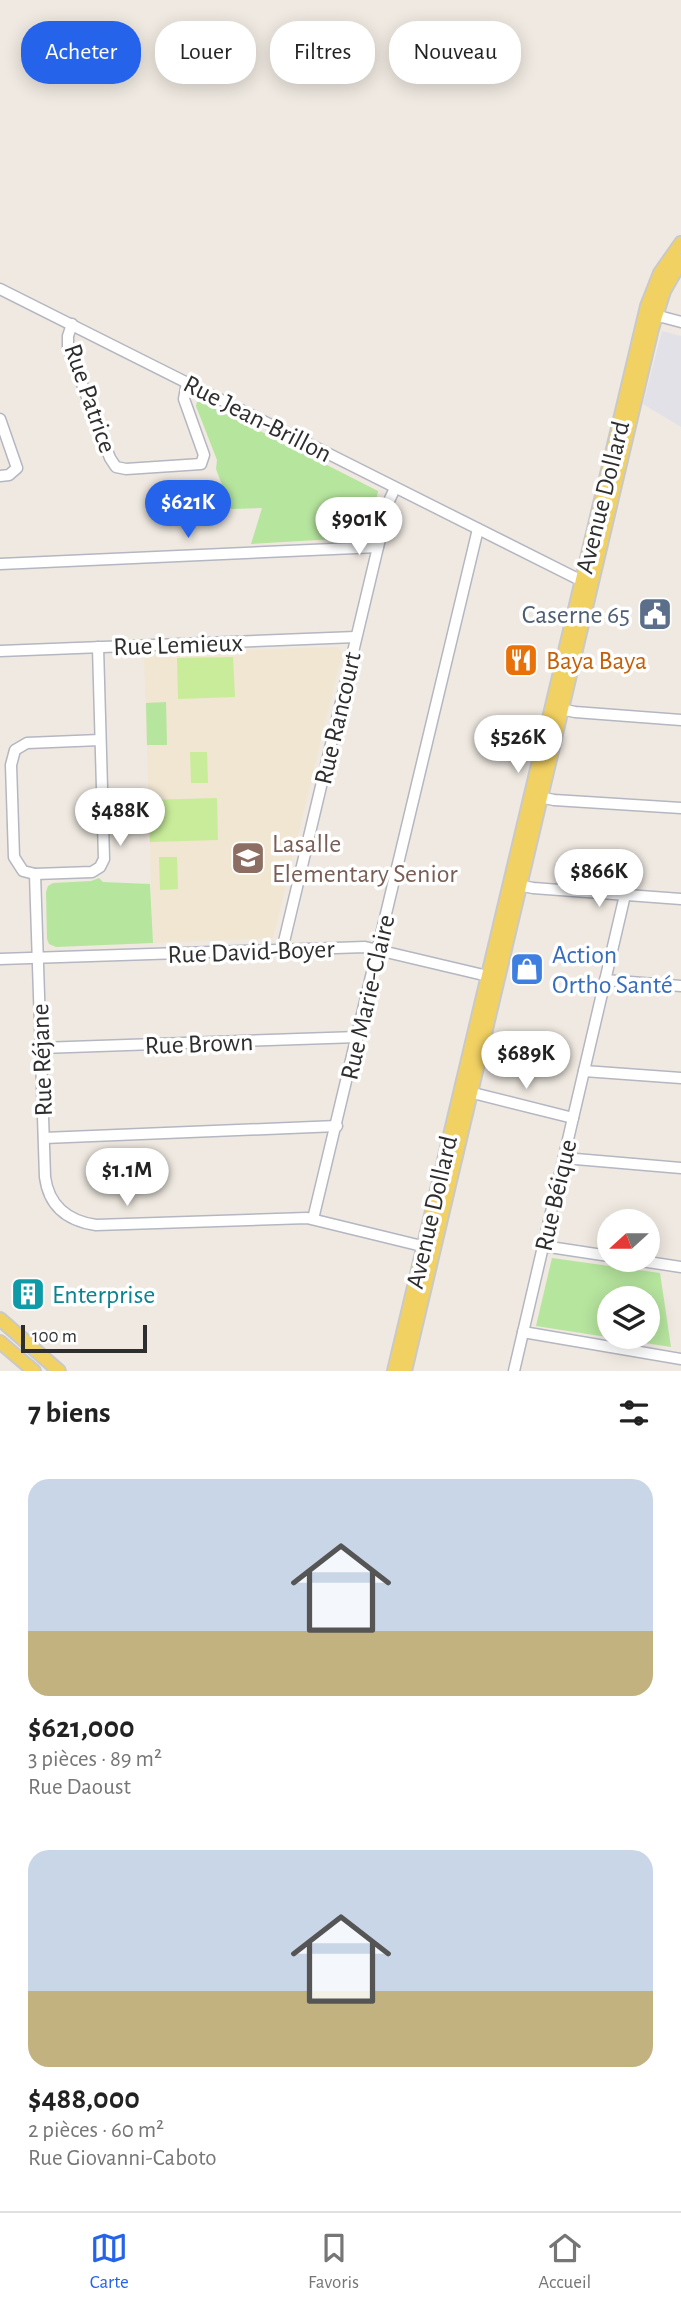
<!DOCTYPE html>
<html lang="fr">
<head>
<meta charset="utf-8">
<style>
	:root { --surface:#fff; --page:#f2f2f2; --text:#222; --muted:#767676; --line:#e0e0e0; --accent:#2563eb }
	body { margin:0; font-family:"Alegreya Sans",sans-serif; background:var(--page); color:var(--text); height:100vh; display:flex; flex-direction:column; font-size:26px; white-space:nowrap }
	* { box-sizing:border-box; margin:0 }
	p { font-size:23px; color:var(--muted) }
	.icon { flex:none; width:38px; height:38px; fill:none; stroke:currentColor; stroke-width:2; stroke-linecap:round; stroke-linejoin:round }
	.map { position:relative; height:1371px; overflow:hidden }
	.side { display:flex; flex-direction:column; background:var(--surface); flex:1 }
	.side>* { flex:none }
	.hud { position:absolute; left:21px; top:21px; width:640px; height:63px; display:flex; gap:14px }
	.needle { width:46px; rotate:249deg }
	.buttons { position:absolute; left:597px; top:1209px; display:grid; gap:14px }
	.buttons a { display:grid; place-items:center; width:63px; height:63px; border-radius:50%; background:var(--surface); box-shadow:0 4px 18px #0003; font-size:35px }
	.scale { position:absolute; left:21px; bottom:18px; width:126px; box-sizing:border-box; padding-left:7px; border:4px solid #2e2e2e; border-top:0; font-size:19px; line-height:24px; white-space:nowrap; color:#2e2e2e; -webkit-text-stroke:5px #fff; paint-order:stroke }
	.price { position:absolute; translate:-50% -60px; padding:0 16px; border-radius:24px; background:#fff; color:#222; font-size:23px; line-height:46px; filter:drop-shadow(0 2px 4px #0008) }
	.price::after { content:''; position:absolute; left:50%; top:42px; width:21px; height:16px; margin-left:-10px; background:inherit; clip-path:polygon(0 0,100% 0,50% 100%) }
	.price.on { background:var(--accent); color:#fff }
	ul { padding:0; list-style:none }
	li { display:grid; align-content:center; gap:14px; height:371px; padding:0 28px }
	li span { display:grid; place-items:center; height:217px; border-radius:21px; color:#555 }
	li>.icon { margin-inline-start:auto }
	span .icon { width:126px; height:126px; fill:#fffc; stroke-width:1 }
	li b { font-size:30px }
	h2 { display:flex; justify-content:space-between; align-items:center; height:84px; padding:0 28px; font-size:30px }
	.pill { padding:0 24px; border-radius:28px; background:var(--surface); box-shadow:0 4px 18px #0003; font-size:24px; line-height:63px }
	.pill.on { background:var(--accent); color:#fff }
	.dock { display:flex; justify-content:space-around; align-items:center; height:98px; border-top:2px solid var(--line); background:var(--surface); font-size:19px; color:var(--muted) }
	.dock a { display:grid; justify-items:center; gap:4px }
	.dock .on { color:var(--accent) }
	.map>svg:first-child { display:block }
	.industrial { fill:#e3e1e8 }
	.education { fill:#f0e6d1 }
	.green { fill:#b6e59e; fill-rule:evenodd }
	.pitch { fill:#c9ec9a }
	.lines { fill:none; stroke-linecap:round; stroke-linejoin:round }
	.minor-casing { stroke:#b4b7c1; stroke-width:13 }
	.major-casing { stroke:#c9c9c9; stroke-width:16 }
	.minor { stroke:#fff; stroke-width:10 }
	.major { stroke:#f2d163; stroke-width:12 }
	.labels { text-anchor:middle; stroke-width:7; stroke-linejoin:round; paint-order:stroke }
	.street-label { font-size:26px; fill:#2e2e2e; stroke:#fff }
	.service-label { font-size:26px; fill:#4e5e75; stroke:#fff; text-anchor:end }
	.food-label { font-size:26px; fill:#c56008; stroke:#fff; text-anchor:start }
	.education-label { font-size:26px; fill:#785e54; stroke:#fff; text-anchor:start }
	.shop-label { font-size:26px; fill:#366cbe; stroke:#fff; text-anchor:start }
	.culture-label { font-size:26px; fill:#0d838f; stroke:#fff; text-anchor:start }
</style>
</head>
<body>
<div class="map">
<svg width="681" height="1371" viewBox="0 0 681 1371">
	<rect width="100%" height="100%" fill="#efe9e1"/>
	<polygon class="industrial" points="662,331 681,336 681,427 643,404"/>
	<polygon class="education" points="338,647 342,653 273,938 153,943 144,654"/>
	<g class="green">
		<polygon points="201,401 378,491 368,537 251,544 262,508 231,509 216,469 217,460 196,406 197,402"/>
		<polygon points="166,702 167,745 147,745 146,703"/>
		<polygon points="99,878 103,882 150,884 153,943 56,947 49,944 47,939 46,892 48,886 53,883 91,881"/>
		<path d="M552,1258L660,1273L671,1347L536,1326ZM609,1298H648V1337H609Z"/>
	</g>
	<g class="pitch">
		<polygon points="233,657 235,697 178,699 177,658"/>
		<polygon points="190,752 207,752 208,783 191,783"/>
		<polygon points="217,798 218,840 150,842 148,800"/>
		<polygon points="159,857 177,857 178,889 160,890"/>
	</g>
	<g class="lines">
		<g class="minor-casing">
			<g id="minor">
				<polyline points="0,289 588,584"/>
				<polyline points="651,314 681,322"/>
				<polyline points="72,324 68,336 68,347 110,458 116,467 126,469 201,464 204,455 184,399 187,383"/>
				<polyline points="0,419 17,468 9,475 0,476"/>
				<polyline points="0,564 378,547"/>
				<polyline points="98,647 104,859 100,867 92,872 35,874 23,871 14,857 11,765 15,750 27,743 100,740"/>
				<polyline points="0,651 356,637"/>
				<polyline points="556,708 575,712 681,720"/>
				<polyline points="535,796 554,800 681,808"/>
				<path d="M35,874L45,1177C49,1207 68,1221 96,1225L307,1218L430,1248"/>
				<polyline points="513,884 533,888 681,899"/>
				<polyline points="282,950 378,547 389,501 395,488"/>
				<polyline points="0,959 365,947 492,977"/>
				<polyline points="605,980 681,986"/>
				<polyline points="41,1048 358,1037"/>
				<polyline points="584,1071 681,1078"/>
				<polyline points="465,1091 573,1118"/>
				<polyline points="44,1138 337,1126"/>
				<polyline points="564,1158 681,1168"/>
				<polyline points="313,1219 478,529"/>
				<polyline points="543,1246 609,1256"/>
				<polyline points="635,1260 681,1267"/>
				<polyline points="523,1332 681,1359"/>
				<polyline points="514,1371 625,895"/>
			</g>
		</g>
		<g class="major-casing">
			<g id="major">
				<polyline points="0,1319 59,1371"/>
				<polyline points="0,1342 34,1371"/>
				<polyline points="394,1371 647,306 660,273 681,243"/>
				<polyline points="405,1371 652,329 664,291 681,261"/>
			</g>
		</g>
		<use href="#minor" class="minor"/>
		<use href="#major" class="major"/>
	</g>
	<defs>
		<g id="civic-square" transform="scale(1.75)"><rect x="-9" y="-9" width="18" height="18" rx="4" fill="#5c6f8a" stroke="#fff"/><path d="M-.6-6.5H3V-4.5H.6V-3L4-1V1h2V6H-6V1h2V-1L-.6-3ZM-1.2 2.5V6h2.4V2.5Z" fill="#fff"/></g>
		<g id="restaurant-square" transform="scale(1.75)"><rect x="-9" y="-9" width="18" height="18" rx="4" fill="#e8710a" stroke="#fff"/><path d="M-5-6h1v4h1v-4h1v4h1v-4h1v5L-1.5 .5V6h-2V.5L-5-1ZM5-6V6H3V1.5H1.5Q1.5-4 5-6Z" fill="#fff"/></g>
		<g id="school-square" transform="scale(1.75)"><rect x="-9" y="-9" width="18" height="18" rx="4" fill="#8d6e63" stroke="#fff"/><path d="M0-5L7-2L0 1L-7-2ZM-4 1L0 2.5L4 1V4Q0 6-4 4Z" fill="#fff"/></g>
		<g id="shop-square" transform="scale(1.75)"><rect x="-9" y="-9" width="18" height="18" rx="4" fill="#3f7fe0" stroke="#fff"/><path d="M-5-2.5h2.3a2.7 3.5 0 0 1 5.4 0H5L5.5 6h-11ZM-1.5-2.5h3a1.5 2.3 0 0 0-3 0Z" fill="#fff"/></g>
		<g id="building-square" transform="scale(1.75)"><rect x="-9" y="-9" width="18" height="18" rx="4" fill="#0f9aa8" stroke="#fff"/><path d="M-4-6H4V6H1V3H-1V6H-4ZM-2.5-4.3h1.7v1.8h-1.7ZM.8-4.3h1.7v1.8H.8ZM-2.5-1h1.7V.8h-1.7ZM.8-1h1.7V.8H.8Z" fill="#fff"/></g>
	</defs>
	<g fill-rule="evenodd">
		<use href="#civic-square" x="655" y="614"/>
		<use href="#restaurant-square" x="521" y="660"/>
		<use href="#school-square" x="248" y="858"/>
		<use href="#shop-square" x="527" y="969"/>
		<use href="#building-square" x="28" y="1294"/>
	</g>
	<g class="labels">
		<g class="street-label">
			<text transform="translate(91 398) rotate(71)" y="9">Rue Patrice</text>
			<text transform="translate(258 418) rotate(27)" y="9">Rue Jean-Brillon</text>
			<text transform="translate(602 497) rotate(-76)" y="9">Avenue Dollard</text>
			<text transform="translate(178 644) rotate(-2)" y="9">Rue Lemieux</text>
			<text transform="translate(337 718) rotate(-77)" y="9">Rue Rancourt</text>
			<text transform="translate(251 951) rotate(-2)" y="9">Rue David-Boyer</text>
			<text transform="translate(367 997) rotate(-77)" y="9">Rue Marie-Claire</text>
			<text transform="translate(199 1043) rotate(-2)" y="9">Rue Brown</text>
			<text transform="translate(41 1060) rotate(-92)" y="9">Rue Réjane</text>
			<text transform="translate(555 1195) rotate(-77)" y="9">Rue Béique</text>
			<text transform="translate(431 1212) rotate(-77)" y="9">Avenue Dollard</text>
		</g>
		<g class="service-label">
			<text x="630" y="623">Caserne 65</text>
		</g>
		<g class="food-label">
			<text x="546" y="669">Baya Baya</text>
		</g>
		<g class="education-label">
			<text x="272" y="852">Lasalle<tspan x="272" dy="30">Elementary Senior</tspan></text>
		</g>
		<g class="shop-label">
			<text x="552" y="963">Action<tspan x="552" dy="30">Ortho Santé</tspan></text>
		</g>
		<g class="culture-label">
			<text x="52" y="1303">Enterprise</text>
		</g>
	</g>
</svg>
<div class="buttons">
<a><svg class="needle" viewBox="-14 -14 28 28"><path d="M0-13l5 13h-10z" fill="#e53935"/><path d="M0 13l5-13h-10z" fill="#767676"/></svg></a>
<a><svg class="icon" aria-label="layers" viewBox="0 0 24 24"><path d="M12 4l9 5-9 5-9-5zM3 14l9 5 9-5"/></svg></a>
</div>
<div class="scale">100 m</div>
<b class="price on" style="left:188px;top:540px">$621K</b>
<b class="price" style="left:359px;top:557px">$901K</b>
<b class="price" style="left:518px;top:775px">$526K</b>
<b class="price" style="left:120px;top:848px">$488K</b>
<b class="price" style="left:599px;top:909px">$866K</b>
<b class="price" style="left:526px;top:1091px">$689K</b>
<b class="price" style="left:127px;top:1208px">$1.1M</b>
<div class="hud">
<a class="pill on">Acheter</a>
<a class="pill">Louer</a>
<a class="pill">Filtres</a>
<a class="pill">Nouveau</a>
</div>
</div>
<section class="side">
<h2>7 biens<svg class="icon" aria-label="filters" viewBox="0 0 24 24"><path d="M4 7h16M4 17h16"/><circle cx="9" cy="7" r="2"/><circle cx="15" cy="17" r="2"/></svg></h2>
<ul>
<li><span style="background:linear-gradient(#c9d6e8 70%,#c2b280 0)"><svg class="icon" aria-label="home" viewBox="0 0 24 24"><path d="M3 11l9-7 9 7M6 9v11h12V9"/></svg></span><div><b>$621,000</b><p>3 pièces · 89 m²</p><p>Rue Daoust</p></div></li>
<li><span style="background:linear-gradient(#c9d6e8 65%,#c2b280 0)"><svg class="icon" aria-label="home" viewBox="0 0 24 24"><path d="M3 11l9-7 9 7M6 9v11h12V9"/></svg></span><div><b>$488,000</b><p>2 pièces · 60 m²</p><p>Rue Giovanni-Caboto</p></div></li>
</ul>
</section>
<nav class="dock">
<a class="on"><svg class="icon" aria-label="map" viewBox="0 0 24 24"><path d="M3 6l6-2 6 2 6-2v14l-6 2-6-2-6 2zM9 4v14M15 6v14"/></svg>Carte</a>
<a><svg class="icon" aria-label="saved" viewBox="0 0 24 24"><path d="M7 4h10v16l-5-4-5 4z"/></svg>Favoris</a>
<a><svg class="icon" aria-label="home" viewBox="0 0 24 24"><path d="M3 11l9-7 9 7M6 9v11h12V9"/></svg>Accueil</a>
</nav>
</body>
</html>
